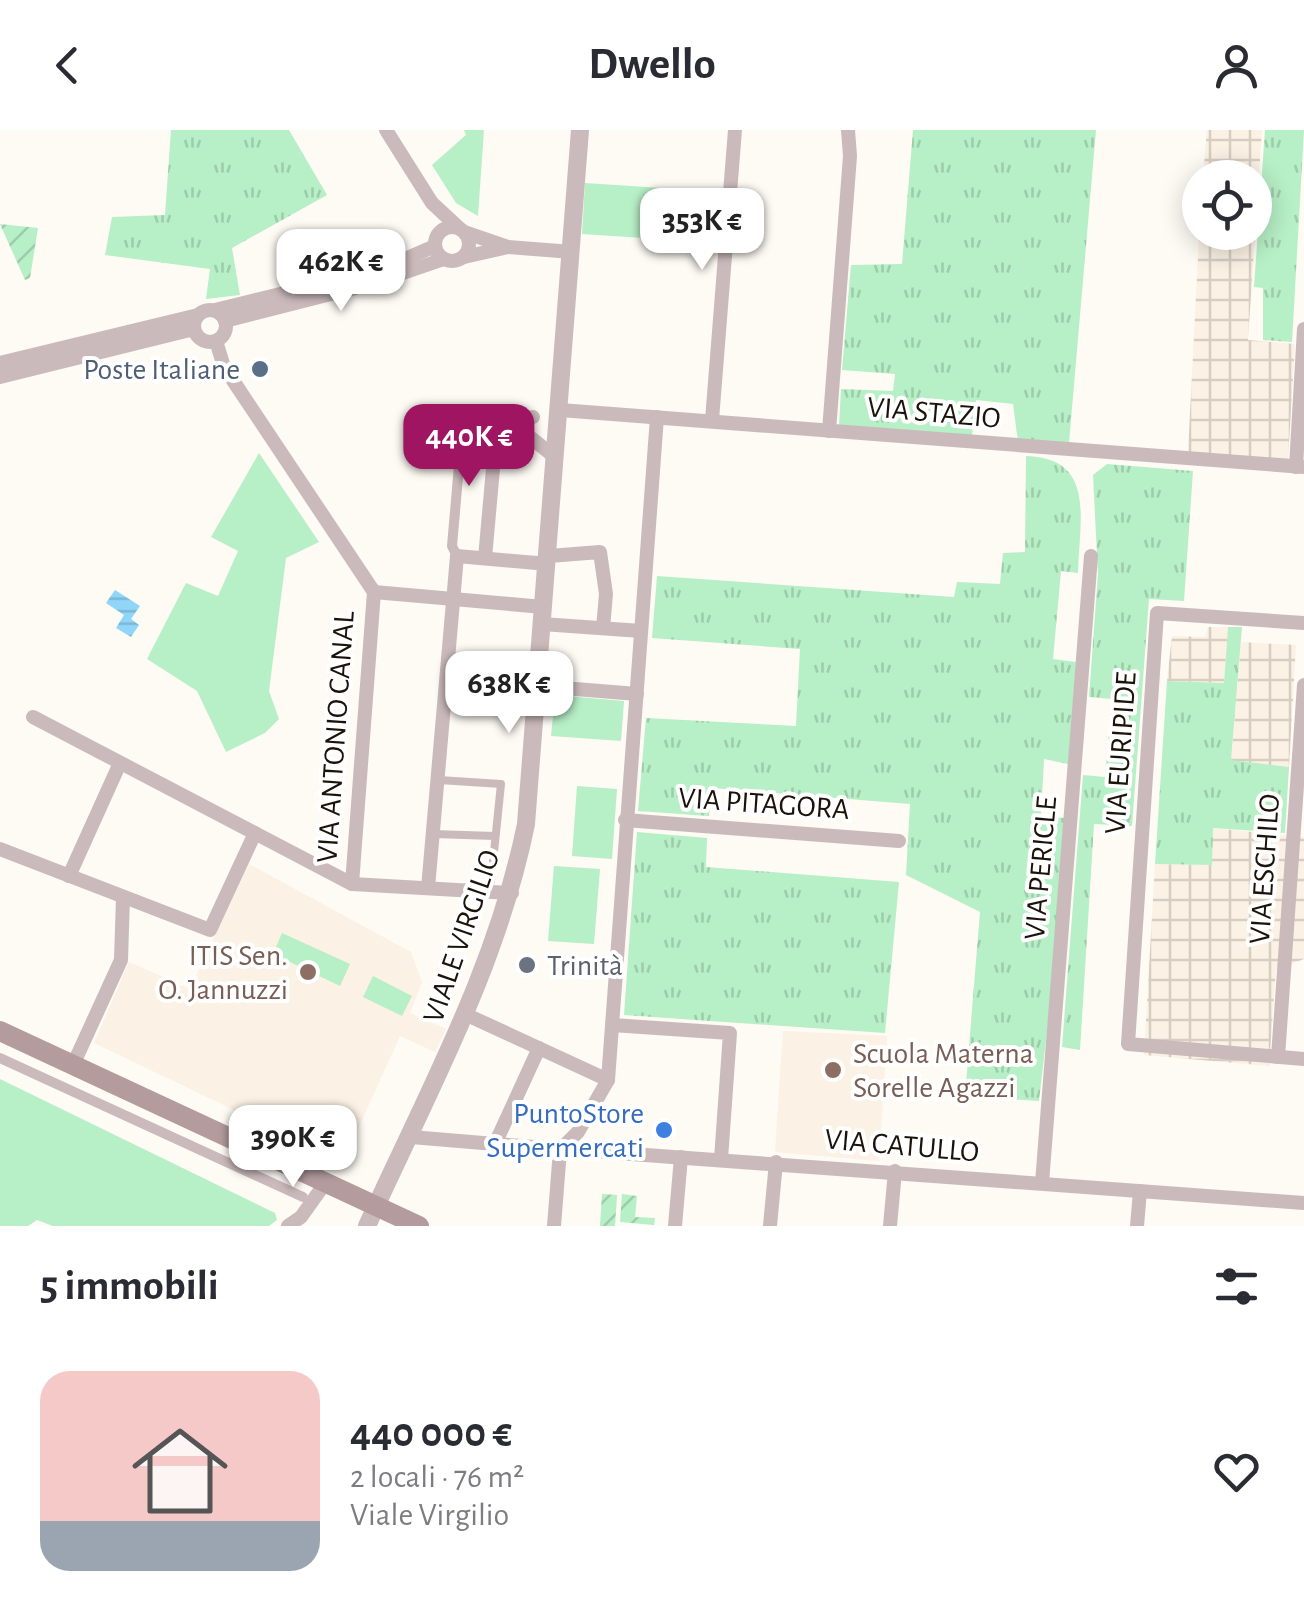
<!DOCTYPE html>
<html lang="it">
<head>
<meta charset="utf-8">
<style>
	:root { --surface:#fff; --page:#f2f2f3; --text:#2b2b33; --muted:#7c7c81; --accent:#9f1562 }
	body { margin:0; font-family:"Alegreya Sans",sans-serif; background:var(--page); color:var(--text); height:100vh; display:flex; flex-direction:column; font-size:38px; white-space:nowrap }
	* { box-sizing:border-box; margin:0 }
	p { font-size:32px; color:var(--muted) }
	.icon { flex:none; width:55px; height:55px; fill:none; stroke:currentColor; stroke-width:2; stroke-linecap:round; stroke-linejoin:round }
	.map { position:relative; height:1096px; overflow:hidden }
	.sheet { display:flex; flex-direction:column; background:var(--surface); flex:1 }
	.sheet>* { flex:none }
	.buttons { position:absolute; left:1182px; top:30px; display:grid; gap:20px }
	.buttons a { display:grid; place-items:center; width:90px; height:90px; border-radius:50%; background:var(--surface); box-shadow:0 5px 25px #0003; font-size:50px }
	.price { position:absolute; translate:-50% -85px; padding:0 22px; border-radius:20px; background:#fff; color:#222; font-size:32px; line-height:65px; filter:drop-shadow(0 2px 5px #0008) }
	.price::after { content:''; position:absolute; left:50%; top:60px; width:30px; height:22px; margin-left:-15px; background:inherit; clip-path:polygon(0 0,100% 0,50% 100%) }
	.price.on { background:var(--accent); color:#fff }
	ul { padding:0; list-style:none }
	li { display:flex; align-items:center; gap:30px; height:250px; padding:0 40px }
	li span { display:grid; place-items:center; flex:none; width:280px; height:200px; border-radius:30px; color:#555 }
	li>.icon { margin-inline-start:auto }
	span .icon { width:120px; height:120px; fill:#fffc; stroke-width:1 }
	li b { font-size:42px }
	h2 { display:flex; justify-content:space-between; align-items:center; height:120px; padding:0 40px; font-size:42px }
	header { display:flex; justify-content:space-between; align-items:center; height:130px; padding:0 40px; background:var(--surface); font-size:45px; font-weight:700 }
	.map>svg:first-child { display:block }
	.industrial { fill:url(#industrial-grid) }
	.built { fill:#fbf1e4 }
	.grass { fill:url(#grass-tufts) }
	.park { fill:#b7efc6 }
	.garden { fill:url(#garden-furrows) }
	.water { fill:url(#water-rules) }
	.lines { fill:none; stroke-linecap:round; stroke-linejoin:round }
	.service { stroke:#cbbabc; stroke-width:8 }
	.pedestrian { stroke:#cbbabc; stroke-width:10 }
	.minor { stroke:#cbbabc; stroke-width:14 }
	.tertiary { stroke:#cbbabc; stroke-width:18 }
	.secondary { stroke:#b39b9e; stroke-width:20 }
	.service-dot { fill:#5c6f8a; stroke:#fff; stroke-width:4 }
	.worship-dot { fill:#6b7280; stroke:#fff; stroke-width:4 }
	.education-dot { fill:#8d6e63; stroke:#fff; stroke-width:4 }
	.shop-dot { fill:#3f7fe0; stroke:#fff; stroke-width:4 }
	.labels { text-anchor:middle; stroke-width:8; stroke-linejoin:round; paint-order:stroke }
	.service-label { font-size:30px; fill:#4e5e75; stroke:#fff; text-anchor:end }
	.street-label { font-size:30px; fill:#1a130a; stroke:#fff }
	.education-label { font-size:30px; fill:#785e54; stroke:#fff; text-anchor:end }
	.worship-label { font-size:30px; fill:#5b616d; stroke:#fff; text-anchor:start }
	.shop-label { font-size:30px; fill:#366cbe; stroke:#fff; text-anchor:end }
</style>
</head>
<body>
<header><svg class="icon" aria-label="back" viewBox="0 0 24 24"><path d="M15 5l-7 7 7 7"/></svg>Dwello<svg class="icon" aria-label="person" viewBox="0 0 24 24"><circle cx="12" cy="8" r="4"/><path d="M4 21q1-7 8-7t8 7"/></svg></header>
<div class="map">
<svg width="1304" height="1096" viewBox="0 0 1304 1096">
	<defs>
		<pattern id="industrial-grid" width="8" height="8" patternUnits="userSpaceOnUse" patternTransform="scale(2.5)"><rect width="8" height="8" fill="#fbf1e4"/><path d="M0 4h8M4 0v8" fill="none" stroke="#d7cec2"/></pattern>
		<pattern id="grass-tufts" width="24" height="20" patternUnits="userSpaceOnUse" patternTransform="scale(2.5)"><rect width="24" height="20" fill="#b7efc6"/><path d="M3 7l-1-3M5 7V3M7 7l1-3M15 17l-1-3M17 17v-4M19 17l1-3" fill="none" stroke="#9dcca9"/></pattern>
		<pattern id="garden-furrows" width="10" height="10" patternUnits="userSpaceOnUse" patternTransform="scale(2.5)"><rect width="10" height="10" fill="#b7efc6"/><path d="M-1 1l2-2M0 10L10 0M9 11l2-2" fill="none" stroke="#9dcca9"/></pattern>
		<pattern id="water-rules" width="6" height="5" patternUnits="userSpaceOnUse" patternTransform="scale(2.5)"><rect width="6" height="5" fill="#90d6f9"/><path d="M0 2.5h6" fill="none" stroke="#7cb7d4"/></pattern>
	</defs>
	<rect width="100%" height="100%" fill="#fefaf4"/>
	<g class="industrial">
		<polygon points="1207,0 1262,0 1248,210 1295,214 1288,330 1188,323 1200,87 1200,102 1255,102 1255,48 1203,47"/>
		<polygon points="1208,497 1228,497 1224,553 1167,551 1172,506 1205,507"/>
		<polygon points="1241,512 1296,515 1289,637 1231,631"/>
		<polygon points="1212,698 1304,707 1304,829 1276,840 1269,936 1144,925 1155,734 1212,735"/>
	</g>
	<g class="built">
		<polygon points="249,734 411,822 422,852 410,883 446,899 435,922 400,906 343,1032 94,913 129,832 190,859"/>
		<polygon points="783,901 887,906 879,1031 775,1022"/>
	</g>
	<g class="grass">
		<polygon points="171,0 289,0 327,65 232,118 240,165 206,169 210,139 105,125 112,87 165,85"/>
		<polygon points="913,0 1096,0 1069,313 1018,312 1013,274 976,270 972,306 839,296 841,259 893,261 895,244 842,240 851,135 902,134"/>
		<polygon points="1265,0 1304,0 1292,212 1263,210 1263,158 1254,157"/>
		<path d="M1026,326C1097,328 1079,391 1078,443L1061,441L1053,529L1076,532L1068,634L1044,629L1041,686L1065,688L1056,824L1039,971L965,966L980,782L906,745L910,674L712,658L709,686L638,681L646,588L796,596L800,519L652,508L657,446L954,467L957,452L1000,454L1003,423L1025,422Z"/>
		<polygon points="1107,334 1193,341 1184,471 1149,469 1132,696 1094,694 1080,920 1062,917 1083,645 1105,647 1112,569 1089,567 1098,444 1093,345"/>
		<polygon points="1228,497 1242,497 1231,630 1289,637 1285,703 1213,698 1212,735 1155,734 1167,551 1224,553"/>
		<polygon points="637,702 707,708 706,737 899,752 885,903 624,885"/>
	</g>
	<g class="park">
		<polygon points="464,0 484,0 478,86 456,73 432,35 466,5"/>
		<polygon points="585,53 677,59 674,110 582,104"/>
		<polygon points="259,323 319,412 286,428 269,561 279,589 265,603 226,622 197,561 147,529 186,453 218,466 238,421 211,407"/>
		<polygon points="555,565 624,571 621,611 551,606"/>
		<polygon points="577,656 617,659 612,729 572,726"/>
		<polygon points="554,736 600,739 594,814 548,811"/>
		<polygon points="282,803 350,834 340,856 273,824"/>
		<polygon points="373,846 412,866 402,886 363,867"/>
		<polygon points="0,949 275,1083 277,1090 269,1096 53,1096 37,1090 28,1096 0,1096"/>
	</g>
	<g class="garden">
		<polygon points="0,94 38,98 30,148 25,150"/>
		<polygon points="602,1064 617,1065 615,1096 600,1096"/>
		<polygon points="622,1064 637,1066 635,1087 655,1088 654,1095 620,1092"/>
	</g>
	<polygon class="water" points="115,460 140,476 131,489 139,495 131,507 116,498 124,485 106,473"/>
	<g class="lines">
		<g class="service">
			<polyline points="439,650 501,654 491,751"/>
			<polyline points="433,704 495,706"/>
		</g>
		<g class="pedestrian">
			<polyline points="457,426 452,416 462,301"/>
			<polyline points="0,928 303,1067"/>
		</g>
		<g class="minor">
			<polyline points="386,0 432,73 459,98"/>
			<circle cx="452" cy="114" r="17"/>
			<polyline points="464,102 508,117 572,122"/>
			<polyline points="464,127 508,117"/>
			<circle cx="210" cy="196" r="16"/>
			<polyline points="215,180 382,139 435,116"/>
			<polyline points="225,191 374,153 444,129"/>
			<polyline points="216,211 224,237 374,462 352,754"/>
			<polyline points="0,233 198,185"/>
			<polyline points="0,247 194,199"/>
			<polyline points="560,280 1304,337"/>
			<polyline points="712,290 735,0"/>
			<polyline points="510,291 556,328"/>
			<polyline points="462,301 533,287"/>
			<polyline points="829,301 850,26 848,0"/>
			<polyline points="1296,337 1304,199"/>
			<polyline points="549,426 600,422 606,464 603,498"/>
			<polyline points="485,428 497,294"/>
			<polyline points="374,462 543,477"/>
			<polyline points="1304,493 1157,483 1128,914 1304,929"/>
			<polyline points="542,494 641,501"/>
			<polyline points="538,556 637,564"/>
			<polyline points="33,587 352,754 512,763"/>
			<polyline points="625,690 899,711"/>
			<polyline points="0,719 210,800 255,703"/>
			<polyline points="69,746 120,633"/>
			<polyline points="428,758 457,426 548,434"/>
			<polyline points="467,885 608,950"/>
			<polyline points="612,895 730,903 721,1029"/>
			<polyline points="1278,927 1304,555"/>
			<polyline points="73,935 121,830 123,767"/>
			<polyline points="411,1007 495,1014 539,918"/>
			<polyline points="495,1014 1304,1073"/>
			<polyline points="1042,1053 1091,426"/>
			<polyline points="288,1096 301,1087 326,1052"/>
			<polyline points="554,1096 560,1020 578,1002 608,950 657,287"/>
			<polyline points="675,1096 681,1027"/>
			<polyline points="770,1096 776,1032"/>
			<polyline points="890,1096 895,1041"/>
			<polyline points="1137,1096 1140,1061"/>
		</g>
		<path class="tertiary" d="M367,1096C427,963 497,838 526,694L580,0"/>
		<polyline class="secondary" points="0,901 419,1096"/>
	</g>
	<circle class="service-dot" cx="260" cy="239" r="10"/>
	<circle class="worship-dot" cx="527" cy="835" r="10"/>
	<g class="education-dot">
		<circle cx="308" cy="842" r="10"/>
		<circle cx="833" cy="940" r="10"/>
	</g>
	<circle class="shop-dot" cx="664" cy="1000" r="10"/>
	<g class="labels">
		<g class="service-label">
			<text x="240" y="249">Poste Italiane</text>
		</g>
		<g class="street-label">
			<text transform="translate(934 282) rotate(5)" y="10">VIA STAZIO</text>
			<text transform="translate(335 607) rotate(-86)" y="10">VIA ANTONIO CANAL</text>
			<text transform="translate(1120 623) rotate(-86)" y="10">VIA EURIPIDE</text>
			<text transform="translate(764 673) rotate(4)" y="10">VIA PITAGORA</text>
			<text transform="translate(1040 738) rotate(-85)" y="10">VIA PERICLE</text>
			<text transform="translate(1264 739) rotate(-86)" y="10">VIA ESCHILO</text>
			<text transform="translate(461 806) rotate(-71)" y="10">VIALE VIRGILIO</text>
			<text transform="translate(902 1015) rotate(5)" y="10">VIA CATULLO</text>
		</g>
		<g class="education-label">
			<text x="288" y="835">ITIS Sen.<tspan x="288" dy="34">O. Jannuzzi</tspan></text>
			<text x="853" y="933" text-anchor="start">Scuola Materna<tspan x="853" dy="34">Sorelle Agazzi</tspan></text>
		</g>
		<g class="worship-label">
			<text x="547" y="845">Trinità</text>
		</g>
		<g class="shop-label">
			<text x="644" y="993">PuntoStore<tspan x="644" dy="34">Supermercati</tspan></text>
		</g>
	</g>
</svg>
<div class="buttons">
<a><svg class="icon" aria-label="locate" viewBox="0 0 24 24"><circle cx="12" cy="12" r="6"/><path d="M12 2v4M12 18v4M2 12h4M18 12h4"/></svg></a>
</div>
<b class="price" style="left:702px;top:143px">353K €</b>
<b class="price" style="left:341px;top:184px">462K €</b>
<b class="price on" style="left:469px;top:359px">440K €</b>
<b class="price" style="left:509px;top:606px">638K €</b>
<b class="price" style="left:293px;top:1060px">390K €</b>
</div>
<section class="sheet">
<h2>5 immobili<svg class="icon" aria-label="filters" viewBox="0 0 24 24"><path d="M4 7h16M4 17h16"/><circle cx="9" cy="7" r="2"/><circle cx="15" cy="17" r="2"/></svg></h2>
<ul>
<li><span style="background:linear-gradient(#f6c9c9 75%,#9aa5b1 0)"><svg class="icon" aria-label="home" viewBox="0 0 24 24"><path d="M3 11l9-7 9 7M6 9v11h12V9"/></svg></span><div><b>440 000 €</b><p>2 locali · 76 m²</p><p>Viale Virgilio</p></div><svg class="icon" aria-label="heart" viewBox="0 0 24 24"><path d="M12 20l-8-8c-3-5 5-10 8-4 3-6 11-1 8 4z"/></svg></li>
</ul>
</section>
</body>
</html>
